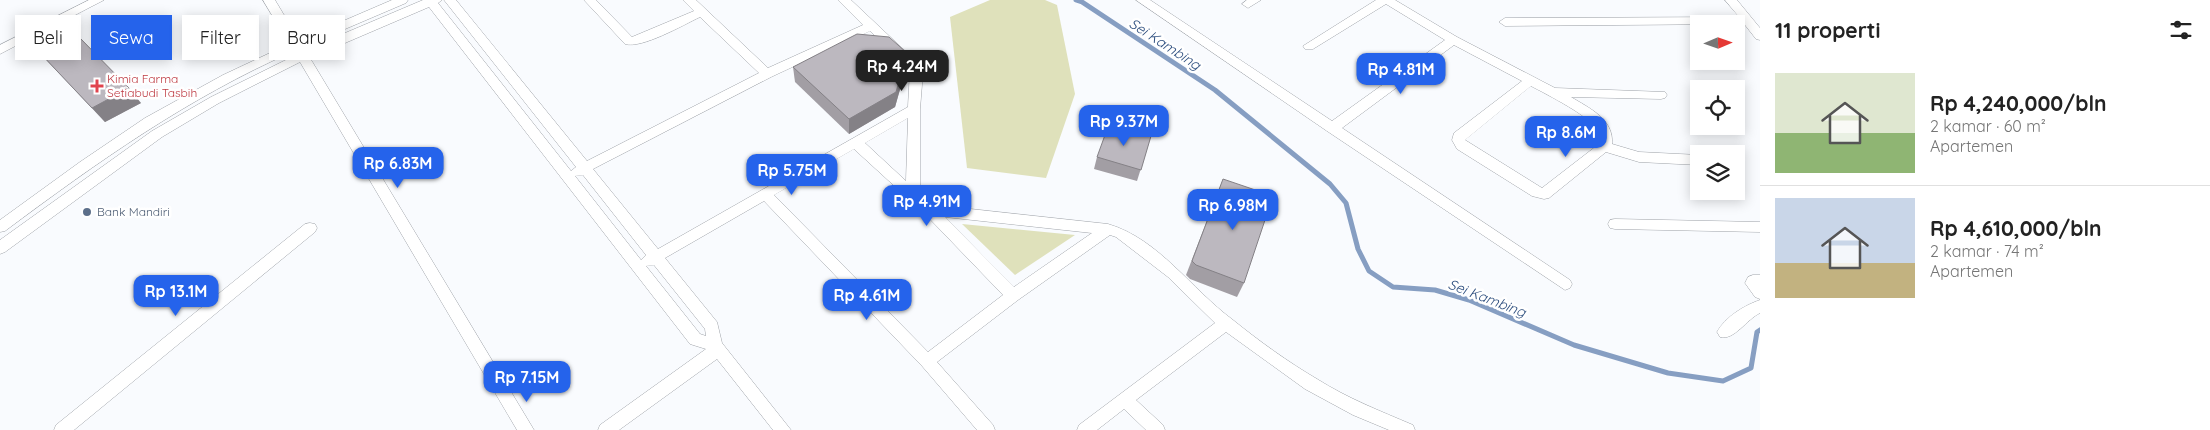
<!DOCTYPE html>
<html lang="id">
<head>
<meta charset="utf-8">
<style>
	:root { --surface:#fff; --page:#f2f2f2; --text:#222; --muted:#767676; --line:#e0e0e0; --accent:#2563eb }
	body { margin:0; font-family:Quicksand,sans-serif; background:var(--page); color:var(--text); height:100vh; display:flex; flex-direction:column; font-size:19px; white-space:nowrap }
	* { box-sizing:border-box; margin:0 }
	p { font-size:16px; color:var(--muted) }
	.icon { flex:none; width:28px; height:28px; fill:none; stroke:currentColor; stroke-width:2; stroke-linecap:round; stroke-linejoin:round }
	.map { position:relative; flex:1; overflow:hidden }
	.drawer { display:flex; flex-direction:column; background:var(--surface); width:450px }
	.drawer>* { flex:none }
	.top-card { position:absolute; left:15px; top:15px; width:475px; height:45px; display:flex; gap:10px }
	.needle { width:32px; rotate:88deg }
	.controls { position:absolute; left:1690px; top:15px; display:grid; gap:10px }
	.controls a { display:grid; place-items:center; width:55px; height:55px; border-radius:0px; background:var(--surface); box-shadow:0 2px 12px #0003; font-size:25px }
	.price { position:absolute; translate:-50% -42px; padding:0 11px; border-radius:10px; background:var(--accent); color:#fff; font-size:16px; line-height:32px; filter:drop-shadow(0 1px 2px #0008) }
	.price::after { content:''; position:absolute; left:50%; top:30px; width:15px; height:11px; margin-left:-8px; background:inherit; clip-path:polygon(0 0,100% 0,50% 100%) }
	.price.current { background:#222; color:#fff }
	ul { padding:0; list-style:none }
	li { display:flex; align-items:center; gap:15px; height:125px; padding:0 15px }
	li+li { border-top:1px solid var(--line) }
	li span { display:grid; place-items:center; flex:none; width:140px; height:100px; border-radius:0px; color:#555 }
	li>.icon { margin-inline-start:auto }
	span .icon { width:60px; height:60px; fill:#fffc; stroke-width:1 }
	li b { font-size:21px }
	h2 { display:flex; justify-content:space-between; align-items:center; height:60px; padding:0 15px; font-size:21px }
	.chip { padding:0 18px; border-radius:0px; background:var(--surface); box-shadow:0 2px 12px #0003; font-size:18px; line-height:45px }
	.chip.current { background:var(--accent); color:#fff }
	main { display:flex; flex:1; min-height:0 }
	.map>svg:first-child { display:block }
	.green { fill:#dfe1bb }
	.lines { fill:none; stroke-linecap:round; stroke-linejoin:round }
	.stream { stroke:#869ec2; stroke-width:5 }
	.minor-casing { stroke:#9fa3a9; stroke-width:1 }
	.minor { fill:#fff; fill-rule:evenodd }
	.wall { fill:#a29ea4 }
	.shaded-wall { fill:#848186 }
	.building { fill:#bcb8bf; stroke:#848186 }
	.health-dot { fill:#e0444e; stroke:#fff; stroke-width:2 }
	.service-dot { fill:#5c6f8a; stroke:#fff; stroke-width:2 }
	.labels { text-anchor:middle; stroke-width:5; stroke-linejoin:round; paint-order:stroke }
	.health-label { font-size:12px; fill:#be3a42; stroke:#fff; text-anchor:start }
	.service-label { font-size:12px; fill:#4e5e75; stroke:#fff; text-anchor:start }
	.water-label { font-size:14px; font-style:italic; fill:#2e4f7f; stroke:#fff }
</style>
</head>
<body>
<main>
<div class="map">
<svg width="1760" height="430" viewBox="0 0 1760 430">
	<rect width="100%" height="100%" fill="#f9fbfe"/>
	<g class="green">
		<polygon points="990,0 1045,0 1057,5 1075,94 1046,178 967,168 950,17"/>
		<polygon points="962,224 1075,235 1015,275"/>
	</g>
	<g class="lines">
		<polyline class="stream" points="1076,0 1082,2 1215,90 1330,184 1346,203 1358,249 1369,271 1393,287 1435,290 1469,300 1574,345 1668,373 1723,381 1751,368 1757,332 1760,330"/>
		<g class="minor-casing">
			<g id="minor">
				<polygon points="89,0 104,0 0,54 0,45"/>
				<path d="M263,0H275L299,40L392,0H408L406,3L303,47L305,50L423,0H442L438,3L571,171L576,167L444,0H456L587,161L759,73L700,17C683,25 642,49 625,44L584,0H596L632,37L694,11L683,0H696L768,68L863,25L838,0H851L919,64L923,72L920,109V193L934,205L1108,224C1159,239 1191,289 1233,320C1259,341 1288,362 1317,379C1347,398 1380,411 1413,425L1415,430H1389L1353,415L1305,389L1226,332L1136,400L1163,425L1165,430H1146L1124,409L1097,430H1077L1079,425L1215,323L1168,277L1116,237L1110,235L1018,300L937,362L993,425L995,430H977L922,366L764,201L665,258L717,322L722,343L791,430H773L717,359L619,430H598L600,425L706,349L690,344L429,7L310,58L534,430H517L300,62L219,103L162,137L5,252L0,254V240L152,131L211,97L296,55L294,51C186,99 99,161 5,231L0,232V220L80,162L145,118L223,75L289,44ZM870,31L910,69L908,107L658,249L593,169L771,77ZM908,118L906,181L865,143ZM854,149L925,214L1003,295L928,352L774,195ZM583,175L646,255L641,260L575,176ZM945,217L1092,233L1014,287ZM654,265L705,329L706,336L700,334L646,266Z"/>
				<path d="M1136,0H1150L1332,121L1445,40L1386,4L1313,49H1305L1303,46L1376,0H1395L1457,37L1555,88L1665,92L1667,95L1665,98L1661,99L1571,97C1589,108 1614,119 1612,144L1639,152L1699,155V165L1639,162L1606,152L1549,198L1544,199L1532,196L1457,149L1452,140L1454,133L1522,81L1454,45L1342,128L1570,280L1572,284L1570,288L1565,290L1327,131ZM1531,86C1546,94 1594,118 1599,132C1600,136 1599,140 1599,144L1542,188L1465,140Z"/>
				<polygon points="1247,0 1261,0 1248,8 1242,4"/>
				<polygon points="1725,0 1737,0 1760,28 1760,40 1756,39 1745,25 1736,24 1505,26 1499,22 1505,18 1739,17"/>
				<polygon points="1615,219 1760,222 1760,232 1615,229 1610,228 1608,224 1610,220"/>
				<polygon points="310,223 315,224 317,228 315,232 74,430 54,430 56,425 305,224"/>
				<polygon points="1753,275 1760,275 1760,299 1755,297 1745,283 1748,277"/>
				<path d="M1760,300V313C1747,319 1734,341 1720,337L1717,332C1725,317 1745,305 1760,300Z"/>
			</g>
		</g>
		<use href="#minor" class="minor"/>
	</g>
	<g class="wall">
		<polygon points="40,53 141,103 105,122"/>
		<polygon points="907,53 906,68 895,107 849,134 795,82 793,67"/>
		<polygon points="1151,136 1137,181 1094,169 1097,157"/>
		<polygon points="1223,179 1244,283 1237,297 1190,279 1186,275"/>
	</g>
	<g class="shaded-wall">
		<polygon points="907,53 906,68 895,107 849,134 849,119"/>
		<polygon points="129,88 141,103 105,122 92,108"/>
	</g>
	<g class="building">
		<polygon points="857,34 889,37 907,53 896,92 849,119 793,67"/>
		<polygon points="77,35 129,88 92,108 40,53"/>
		<polygon points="1109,124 1151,136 1141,170 1097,157"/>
		<polygon points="1223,179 1273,196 1244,283 1196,265 1192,261"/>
	</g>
	<path class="health-dot" d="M94.5 78.5h5v5h5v5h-5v5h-5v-5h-5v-5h5z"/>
	<circle class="service-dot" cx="87" cy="212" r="5"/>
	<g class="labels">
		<g class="health-label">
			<text x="107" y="83">Kimia Farma<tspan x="107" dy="14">Setiabudi Tasbih</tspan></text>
		</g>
		<g class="service-label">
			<text x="97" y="216">Bank Mandiri</text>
		</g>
		<g class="water-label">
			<text transform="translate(1165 44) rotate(33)" y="5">Sei Kambing</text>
			<text transform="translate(1487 298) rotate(21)" y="5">Sei Kambing</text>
		</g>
	</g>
</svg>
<div class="controls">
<a><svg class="needle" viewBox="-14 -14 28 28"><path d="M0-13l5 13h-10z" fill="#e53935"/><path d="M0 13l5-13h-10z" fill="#767676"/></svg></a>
<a><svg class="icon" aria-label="locate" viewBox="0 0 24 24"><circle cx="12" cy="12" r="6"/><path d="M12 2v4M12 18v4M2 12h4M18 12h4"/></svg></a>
<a><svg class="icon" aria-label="layers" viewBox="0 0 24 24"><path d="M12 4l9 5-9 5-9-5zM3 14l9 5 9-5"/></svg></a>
</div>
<b class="price current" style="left:902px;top:92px">Rp 4.24M</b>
<b class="price" style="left:1401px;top:95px">Rp 4.81M</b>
<b class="price" style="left:1124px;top:147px">Rp 9.37M</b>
<b class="price" style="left:1566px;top:158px">Rp 8.6M</b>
<b class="price" style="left:398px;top:189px">Rp 6.83M</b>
<b class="price" style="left:792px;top:196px">Rp 5.75M</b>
<b class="price" style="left:927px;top:227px">Rp 4.91M</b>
<b class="price" style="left:1233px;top:231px">Rp 6.98M</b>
<b class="price" style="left:176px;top:317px">Rp 13.1M</b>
<b class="price" style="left:867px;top:321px">Rp 4.61M</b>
<b class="price" style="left:527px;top:403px">Rp 7.15M</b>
<div class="top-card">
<a class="chip">Beli</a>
<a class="chip current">Sewa</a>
<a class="chip">Filter</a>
<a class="chip">Baru</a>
</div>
</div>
<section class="drawer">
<h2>11 properti<svg class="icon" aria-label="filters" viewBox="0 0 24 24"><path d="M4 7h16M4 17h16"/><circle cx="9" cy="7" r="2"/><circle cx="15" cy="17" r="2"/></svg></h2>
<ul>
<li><span style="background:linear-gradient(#dfe7d0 60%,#8fb573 0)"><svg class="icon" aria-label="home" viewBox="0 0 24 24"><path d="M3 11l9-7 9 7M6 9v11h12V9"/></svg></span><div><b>Rp 4,240,000/bln</b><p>2 kamar · 60 m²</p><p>Apartemen</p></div></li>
<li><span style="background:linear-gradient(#c9d6e8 65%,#c2b280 0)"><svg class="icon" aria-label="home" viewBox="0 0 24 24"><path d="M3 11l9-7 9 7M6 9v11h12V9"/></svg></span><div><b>Rp 4,610,000/bln</b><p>2 kamar · 74 m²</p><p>Apartemen</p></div></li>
</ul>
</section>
</main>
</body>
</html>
